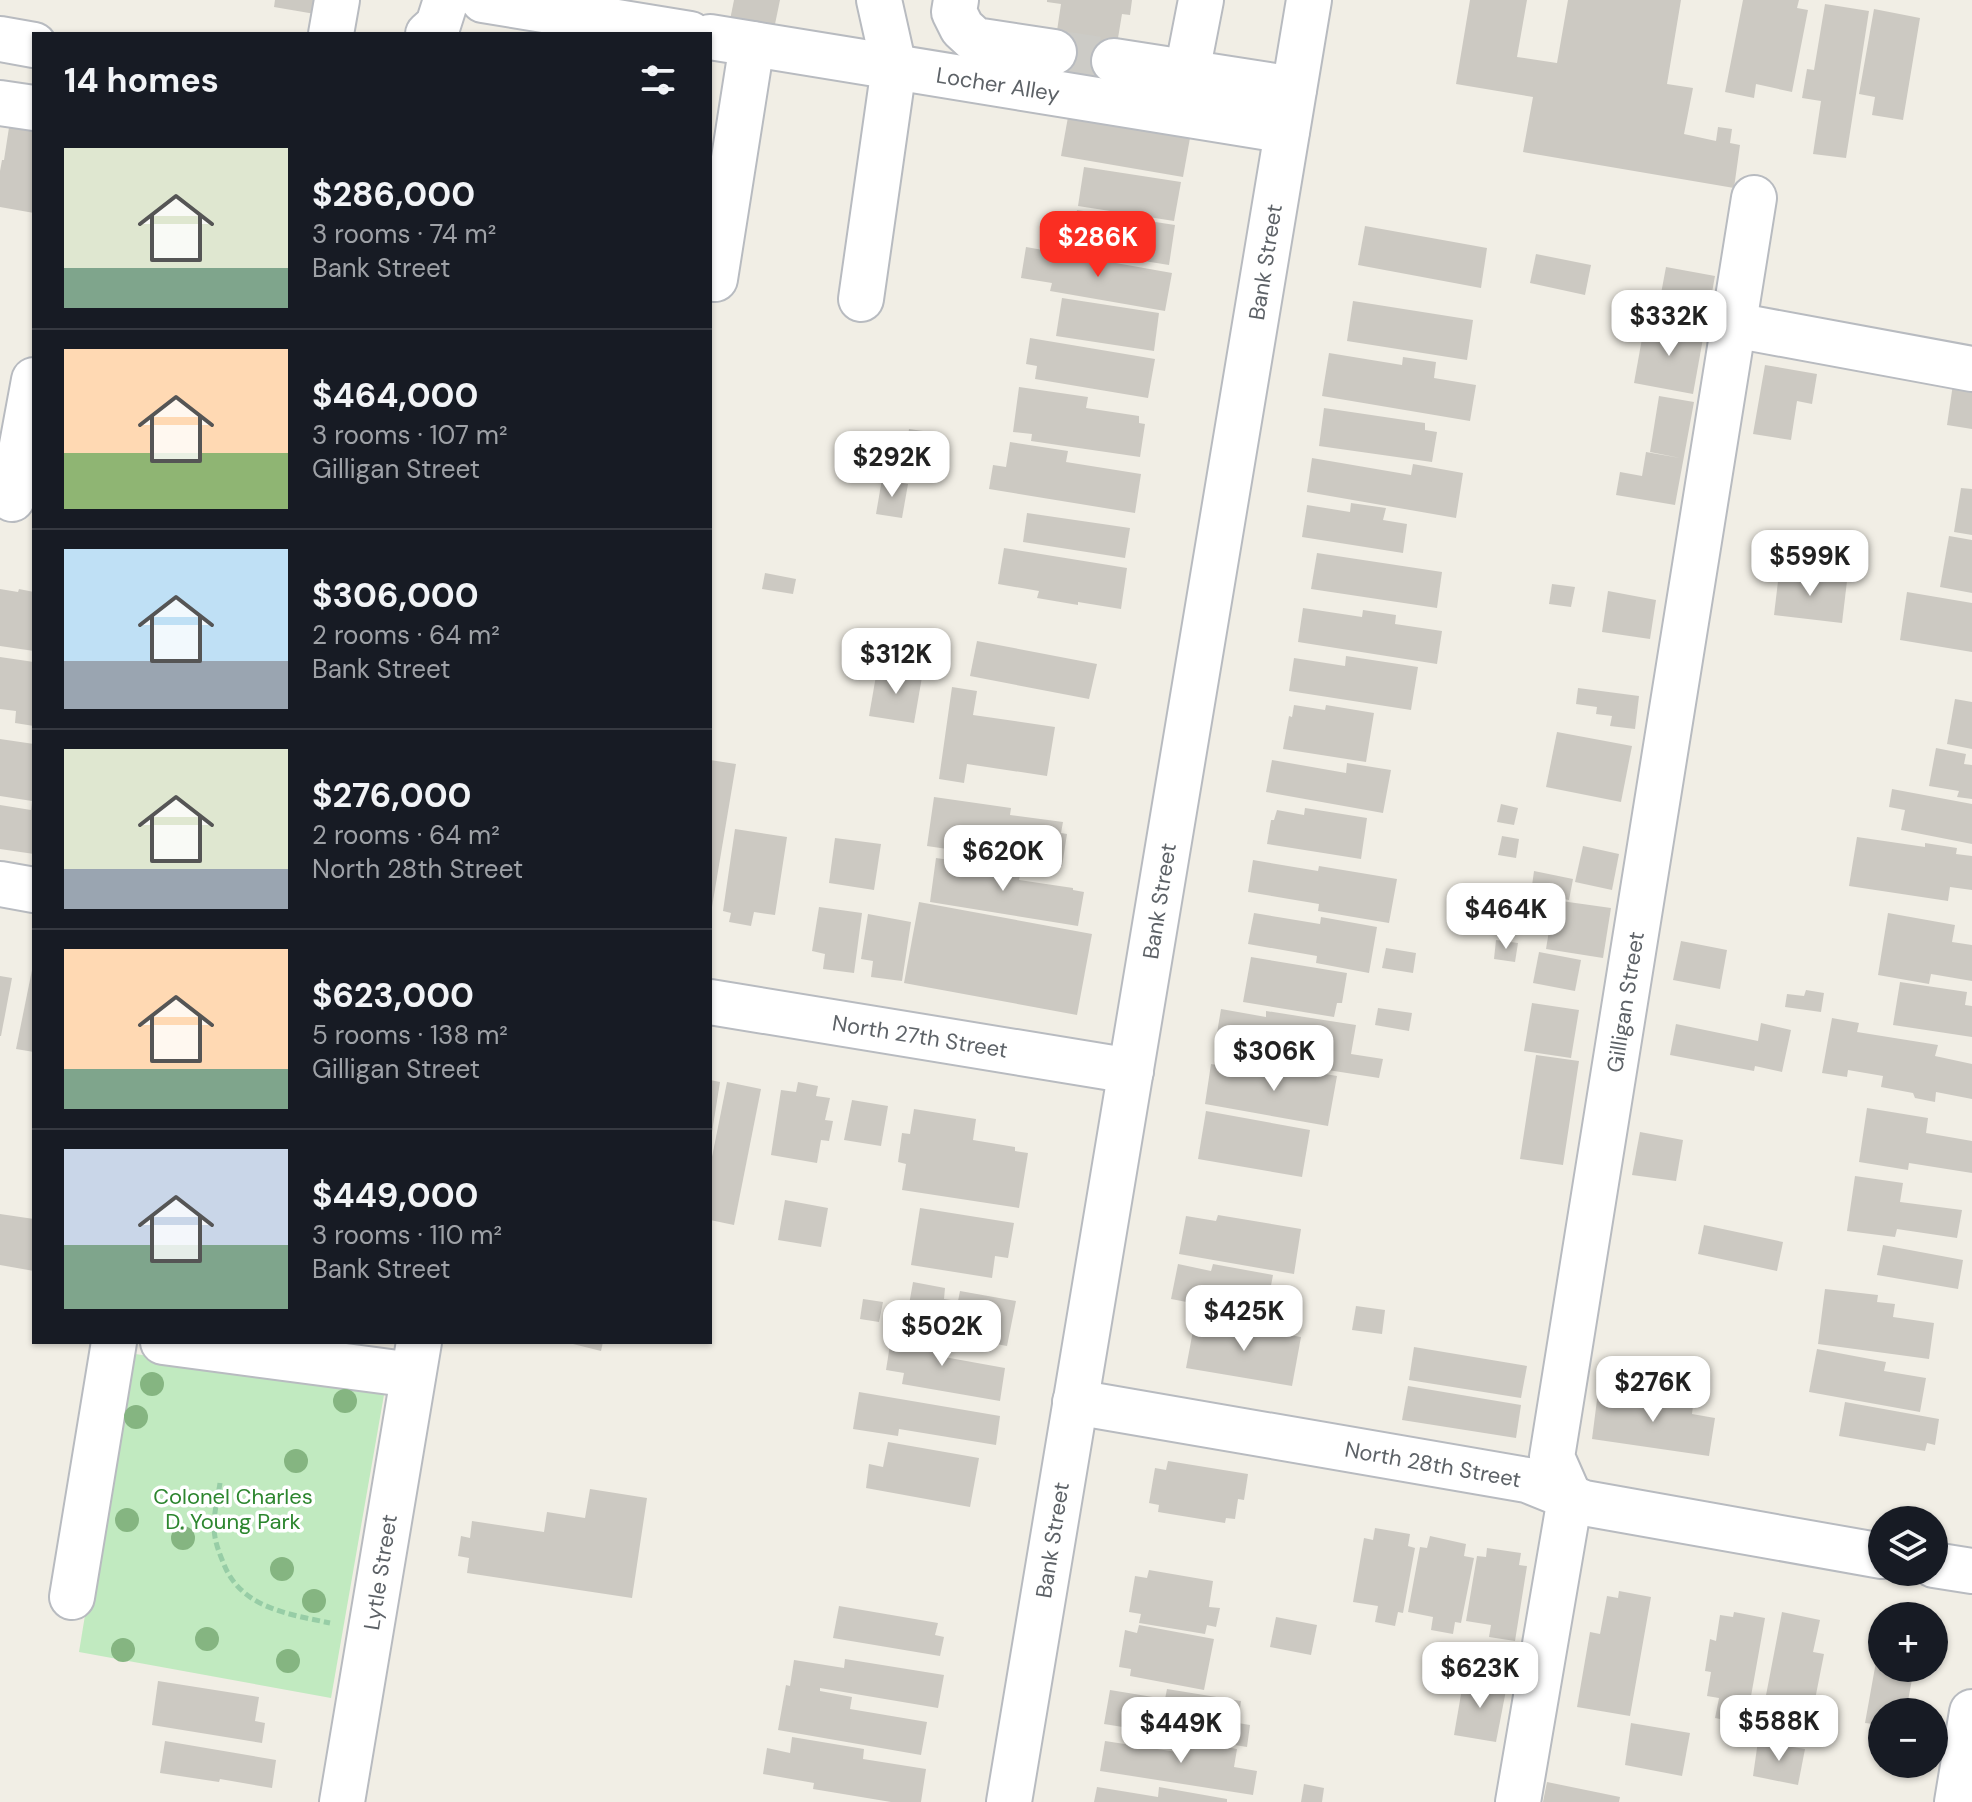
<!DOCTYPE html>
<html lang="en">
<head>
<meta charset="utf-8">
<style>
	:root { --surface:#171b24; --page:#20242c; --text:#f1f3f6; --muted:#9ea1a6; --line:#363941; --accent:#fa2e22 }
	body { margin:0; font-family:"DM Sans",sans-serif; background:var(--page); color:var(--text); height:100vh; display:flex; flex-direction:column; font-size:30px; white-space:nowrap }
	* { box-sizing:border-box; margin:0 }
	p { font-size:26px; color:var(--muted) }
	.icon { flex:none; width:44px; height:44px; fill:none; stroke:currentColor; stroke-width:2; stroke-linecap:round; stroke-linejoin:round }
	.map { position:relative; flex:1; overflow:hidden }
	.side { position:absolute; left:32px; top:32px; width:680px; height:1312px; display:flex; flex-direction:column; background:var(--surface); border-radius:0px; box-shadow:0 2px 6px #0004 }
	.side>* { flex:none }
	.tools { position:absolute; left:1868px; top:1506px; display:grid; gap:16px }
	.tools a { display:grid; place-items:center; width:80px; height:80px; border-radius:50%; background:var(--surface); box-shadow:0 2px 6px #0004; font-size:40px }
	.price { position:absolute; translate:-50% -68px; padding:0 18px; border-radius:16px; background:#fff; color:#222; font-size:26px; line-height:52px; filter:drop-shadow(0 2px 4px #0008) }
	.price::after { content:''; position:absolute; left:50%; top:48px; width:24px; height:18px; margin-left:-12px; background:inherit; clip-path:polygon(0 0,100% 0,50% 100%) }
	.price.current { background:var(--accent); color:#fff }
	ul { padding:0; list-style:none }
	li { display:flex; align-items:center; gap:24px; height:200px; padding:0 32px }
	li+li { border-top:2px solid var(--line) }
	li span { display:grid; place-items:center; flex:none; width:224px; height:160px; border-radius:0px; color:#555 }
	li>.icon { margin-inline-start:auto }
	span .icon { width:96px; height:96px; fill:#fffc; stroke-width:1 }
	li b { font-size:34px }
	h2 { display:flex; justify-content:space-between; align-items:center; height:96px; padding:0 32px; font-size:34px }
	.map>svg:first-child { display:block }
	.green { fill:#c1eac0 }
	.building { fill:#ccc9c2 }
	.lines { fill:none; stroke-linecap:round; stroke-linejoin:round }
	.minor-tunnel { stroke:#cccbc6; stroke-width:44; stroke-dasharray:44 22; stroke-linecap:butt }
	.minor-casing { stroke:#b8bbc0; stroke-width:48 }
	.path { stroke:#97cda6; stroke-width:5; stroke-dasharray:8 4; stroke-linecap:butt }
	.minor { stroke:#fff; stroke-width:44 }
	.tree { fill:#85b581 }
	.labels { text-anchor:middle; stroke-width:7; stroke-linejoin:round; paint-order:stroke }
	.street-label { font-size:22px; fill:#5d6267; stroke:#fff }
	.park-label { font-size:22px; fill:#2d862f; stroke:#fff }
</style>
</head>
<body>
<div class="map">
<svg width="1972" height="1802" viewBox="0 0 1972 1802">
	<rect width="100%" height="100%" fill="#f1eee5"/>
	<polygon class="green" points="128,1353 385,1389 331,1698 79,1652"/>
	<g class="building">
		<polygon points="275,0 318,0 315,14 274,7"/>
		<polygon points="734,0 780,0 774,29 730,20"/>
		<polygon points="1047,0 1132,0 1130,15 1122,14 1111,80 1051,71 1061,4 1047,2"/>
		<polygon points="1470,0 1527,0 1517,57 1557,63 1568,0 1681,0 1667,84 1693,88 1684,134 1716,141 1718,127 1732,129 1730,143 1740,145 1734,188 1523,152 1533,97 1456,84"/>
		<polygon points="1743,0 1799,0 1797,8 1808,10 1792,92 1756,84 1754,98 1725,92"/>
		<polygon points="1825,4 1869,11 1846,158 1813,154 1821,101 1802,98 1807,69 1814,70"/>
		<polygon points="1874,9 1920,18 1903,120 1872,115 1875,97 1859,94"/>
		<polygon points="1068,117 1190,138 1183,177 1061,156"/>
		<polygon points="10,121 34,125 34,213 0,207 0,171 2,160 4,160"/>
		<polygon points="1084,167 1181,182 1174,221 1078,206"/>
		<polygon points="1077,210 1175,225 1169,265 1070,249"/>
		<polygon points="1365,226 1487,248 1481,288 1358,265"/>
		<polygon points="1026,247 1172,273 1165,311 1050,291 1052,283 1021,278"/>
		<polygon points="1536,254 1591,265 1585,295 1530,283"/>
		<polygon points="1666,267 1715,276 1706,325 1657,315"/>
		<polygon points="1062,298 1159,313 1154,351 1056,336"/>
		<polygon points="1353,301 1473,320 1467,360 1347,341"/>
		<polygon points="1645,322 1704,333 1693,394 1634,383"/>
		<polygon points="1030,338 1155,359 1148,398 1035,379 1037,366 1026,364"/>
		<polygon points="1329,353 1402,365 1403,357 1436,362 1434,378 1476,385 1470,421 1322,396"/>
		<polygon points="1765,365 1817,374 1812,404 1797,401 1791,440 1753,434"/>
		<polygon points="1953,384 1972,387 1972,429 1947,425"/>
		<polygon points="1019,387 1088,397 1086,408 1139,416 1139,423 1145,424 1140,457 1031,441 1032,434 1013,432"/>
		<polygon points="1659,396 1694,402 1675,505 1616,495 1620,472 1642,476 1646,452 1680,458 1650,452"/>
		<polygon points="1324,408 1425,423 1425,430 1437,432 1432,462 1319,446"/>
		<polygon points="909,429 937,433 932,472 903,468"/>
		<polygon points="1010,442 1068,451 1066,462 1141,474 1135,513 989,489 993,465 1006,467"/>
		<polygon points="1312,458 1411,475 1413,464 1463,473 1456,518 1307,492"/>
		<polygon points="882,479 908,484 902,518 876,514"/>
		<polygon points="1961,488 1972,489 1972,535 1954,532"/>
		<polygon points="1351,503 1386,508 1383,520 1407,524 1403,553 1302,537 1307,505 1350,512"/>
		<polygon points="1027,513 1130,528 1125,558 1023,542"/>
		<polygon points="1949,536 1972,540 1972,593 1940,587"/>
		<polygon points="1004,548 1127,568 1121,609 1078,602 1078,605 1037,598 1039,591 998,584"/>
		<polygon points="1317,553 1442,572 1437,608 1311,589"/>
		<polygon points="765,573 796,579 793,594 762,589"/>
		<polygon points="1779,573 1847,581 1842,623 1774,615"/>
		<polygon points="1552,584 1575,587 1571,607 1549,604"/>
		<polygon points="0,589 18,592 19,589 34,592 34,651 0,646"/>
		<polygon points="1608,591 1656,600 1650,639 1602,632"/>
		<polygon points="1907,592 1972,603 1972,652 1900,640"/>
		<polygon points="1303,608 1362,617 1363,610 1396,615 1395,624 1442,631 1437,664 1298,642"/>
		<polygon points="977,641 1097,664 1089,699 970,676"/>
		<polygon points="1346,656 1418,667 1411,710 1289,691 1294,658 1345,666"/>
		<polygon points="0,657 34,662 34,726 15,723 16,711 0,709"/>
		<polygon points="877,670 922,677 914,723 869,716"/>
		<polygon points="952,687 977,691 973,715 1055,727 1047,776 967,764 964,783 939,779"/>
		<polygon points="1578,688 1639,696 1635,729 1610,726 1612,716 1596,714 1597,707 1576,704"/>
		<polygon points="1955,699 1972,702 1972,749 1947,744"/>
		<polygon points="1294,705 1325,710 1326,705 1374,713 1366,762 1283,749 1289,716 1292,717"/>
		<polygon points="1557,732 1632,746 1621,802 1546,787"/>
		<polygon points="0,739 34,744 34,854 0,849 0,805 31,810 32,801 0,796"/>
		<polygon points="1936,748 1966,754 1964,764 1972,765 1972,799 1957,797 1959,791 1929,786"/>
		<polygon points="710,760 736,764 712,907 710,907"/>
		<polygon points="1272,760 1346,773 1347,763 1391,770 1383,813 1266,792"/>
		<polygon points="1892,789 1972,804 1972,844 1901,830 1905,810 1889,807"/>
		<polygon points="934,797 1011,808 1010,815 1063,822 1061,833 1067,834 1062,866 927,846"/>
		<polygon points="1501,804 1518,808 1514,825 1497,822"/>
		<polygon points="1305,808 1367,818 1361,859 1267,844 1271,820 1274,820 1277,810 1304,815"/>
		<polygon points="735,829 787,837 775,915 754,912 751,926 729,922 731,913 723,911"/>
		<polygon points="1502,836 1519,839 1516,858 1498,855"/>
		<polygon points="1857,837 1925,847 1925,843 1957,848 1956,854 1972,856 1972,890 1950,887 1948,901 1849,886"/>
		<polygon points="835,838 881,844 874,890 829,883"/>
		<polygon points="1583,846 1619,854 1612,890 1575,882"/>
		<polygon points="936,858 1021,870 1019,880 1073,888 1073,890 1084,892 1078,926 930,902"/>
		<polygon points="1253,860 1318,871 1319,866 1397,879 1389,923 1318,911 1319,904 1248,892"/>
		<polygon points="1534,871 1573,879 1569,900 1531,893"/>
		<polygon points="1554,900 1611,908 1603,958 1546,949"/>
		<polygon points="919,902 1092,934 1077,1015 904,983"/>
		<polygon points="819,907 862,913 854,973 823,969 825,954 812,951"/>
		<polygon points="1254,913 1320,924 1321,917 1377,927 1369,973 1316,963 1317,956 1248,944"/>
		<polygon points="1888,913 1955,925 1952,942 1972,945 1972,981 1931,974 1929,984 1878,975"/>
		<polygon points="868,914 911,922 902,981 871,977 873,961 861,959"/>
		<polygon points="1496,940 1518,943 1515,962 1494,959"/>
		<polygon points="1681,941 1727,950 1720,989 1673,980"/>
		<polygon points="1386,948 1416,953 1413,973 1382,968"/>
		<polygon points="1539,952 1581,960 1575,991 1533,983"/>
		<polygon points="1251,957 1347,973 1342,1003 1337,1003 1334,1017 1243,1002"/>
		<polygon points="33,965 34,965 34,1052 16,1049"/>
		<polygon points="0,976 12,978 1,1036 0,1036"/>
		<polygon points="1900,982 1967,992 1965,1005 1972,1006 1972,1037 1893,1025"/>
		<polygon points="1806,990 1824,993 1821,1012 1785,1007 1787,994 1804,996"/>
		<polygon points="1532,1003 1579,1010 1571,1058 1524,1051"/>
		<polygon points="1378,1008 1412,1013 1409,1031 1375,1025"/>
		<polygon points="1221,1009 1266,1017 1266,1011 1356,1025 1351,1054 1383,1059 1379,1078 1258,1059 1260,1052 1215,1045"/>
		<polygon points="1832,1018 1859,1023 1857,1032 1938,1045 1935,1056 1972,1064 1972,1099 1936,1092 1935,1102 1915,1098 1913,1093 1881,1087 1883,1076 1848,1070 1847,1077 1822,1073"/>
		<polygon points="1761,1023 1791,1030 1782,1072 1755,1066 1754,1071 1670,1055 1676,1024 1758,1041"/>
		<polygon points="1536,1055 1579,1061 1563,1165 1520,1159"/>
		<polygon points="1211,1064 1277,1075 1279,1066 1337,1076 1328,1126 1205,1104"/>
		<polygon points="710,1080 720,1082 712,1132 710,1132"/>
		<polygon points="727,1082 761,1089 734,1225 710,1220 710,1167"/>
		<polygon points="798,1082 818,1086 816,1096 830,1098 825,1120 833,1121 829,1141 821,1140 817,1163 771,1155 781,1090 796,1092"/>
		<polygon points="852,1100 888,1106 881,1146 844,1140"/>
		<polygon points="1867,1108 1928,1118 1926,1133 1972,1141 1972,1173 1909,1163 1908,1170 1859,1162"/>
		<polygon points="914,1109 976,1119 973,1140 1015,1147 1015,1151 1028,1153 1019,1208 902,1190 906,1164 898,1162 902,1133 910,1134"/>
		<polygon points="1206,1111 1310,1130 1302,1177 1198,1159"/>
		<polygon points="1640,1132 1683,1140 1676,1181 1632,1175"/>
		<polygon points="1855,1176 1903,1183 1900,1202 1962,1210 1957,1238 1897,1229 1895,1237 1847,1231"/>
		<polygon points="785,1200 828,1208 821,1247 778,1240"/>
		<polygon points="920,1208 1014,1223 1008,1258 995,1256 992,1278 911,1265"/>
		<polygon points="0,1214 34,1219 34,1271 0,1265"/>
		<polygon points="1218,1215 1301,1229 1294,1274 1179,1254 1186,1216 1216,1221"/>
		<polygon points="1704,1225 1783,1242 1777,1271 1698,1254"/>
		<polygon points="1883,1245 1963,1260 1958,1289 1877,1275"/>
		<polygon points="1178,1264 1211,1271 1213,1264 1273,1275 1265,1317 1171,1299"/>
		<polygon points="913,1282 945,1288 944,1299 958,1301 960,1291 1016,1301 1007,1346 894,1325 896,1314 907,1316"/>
		<polygon points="1825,1289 1878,1295 1877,1302 1895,1304 1893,1317 1934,1323 1929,1359 1818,1344"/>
		<polygon points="863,1299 883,1302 879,1322 860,1319"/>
		<polygon points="1356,1306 1385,1310 1382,1334 1352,1330"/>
		<polygon points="1195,1320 1301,1337 1292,1386 1186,1368"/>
		<polygon points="892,1332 947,1341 944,1357 1005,1368 1000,1401 902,1384 904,1373 886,1370"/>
		<polygon points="565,1342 603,1342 601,1351"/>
		<polygon points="1414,1347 1527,1366 1521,1398 1409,1380"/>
		<polygon points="1817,1349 1886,1362 1884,1371 1926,1378 1920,1412 1809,1392"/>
		<polygon points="1603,1361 1627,1364 1623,1385 1599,1381"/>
		<polygon points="1408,1386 1521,1405 1516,1438 1402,1420"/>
		<polygon points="859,1392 1000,1416 996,1445 899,1429 898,1436 853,1429"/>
		<polygon points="1598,1392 1630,1396 1630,1403 1668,1408 1670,1394 1694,1397 1692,1414 1715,1418 1709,1456 1592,1439"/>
		<polygon points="1845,1402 1939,1419 1935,1445 1927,1443 1925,1451 1839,1436"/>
		<polygon points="888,1442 979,1458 970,1507 866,1488 869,1464 883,1467"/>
		<polygon points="1168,1461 1248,1474 1244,1500 1238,1499 1235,1519 1226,1518 1225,1523 1158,1512 1159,1505 1149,1503 1155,1468 1166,1470"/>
		<polygon points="590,1489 647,1498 632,1598 467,1573 469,1558 458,1556 461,1536 470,1538 472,1521 544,1532 547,1512 585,1518"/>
		<polygon points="1375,1528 1410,1534 1408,1546 1415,1548 1403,1613 1398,1612 1395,1626 1375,1622 1378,1606 1353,1602 1364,1538 1373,1540"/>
		<polygon points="1430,1536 1466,1544 1464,1556 1474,1558 1461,1623 1455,1622 1453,1634 1431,1630 1433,1617 1408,1612 1420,1547 1427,1548"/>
		<polygon points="1487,1548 1521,1553 1519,1565 1527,1566 1515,1641 1489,1637 1491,1625 1466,1621 1477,1556 1486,1557"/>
		<polygon points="1149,1570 1213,1581 1209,1607 1220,1608 1216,1627 1207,1625 1205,1634 1139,1623 1141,1614 1129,1612 1135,1576 1147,1578"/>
		<polygon points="1619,1591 1651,1597 1630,1716 1577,1707 1590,1632 1600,1634 1607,1596 1618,1598"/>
		<polygon points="839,1606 938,1623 935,1635 944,1637 940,1656 833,1638"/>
		<polygon points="1734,1612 1765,1618 1746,1724 1715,1718 1719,1698 1707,1696 1711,1672 1705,1671 1710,1639 1716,1641 1720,1615 1733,1617"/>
		<polygon points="1782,1612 1820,1620 1813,1652 1824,1654 1810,1725 1762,1716"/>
		<polygon points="1276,1617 1317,1625 1311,1655 1270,1647"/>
		<polygon points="1139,1625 1214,1639 1204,1690 1130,1676 1131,1669 1119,1667 1125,1630 1137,1633"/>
		<polygon points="1879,1645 1882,1645 1882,1668 1914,1668 1906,1712 1882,1712 1882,1725 1865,1723"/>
		<polygon points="845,1659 944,1675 938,1708 820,1688 820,1691 852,1697 850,1709 927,1722 921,1755 778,1730 786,1685 790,1686 794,1660 844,1668"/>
		<polygon points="1464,1677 1507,1685 1496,1742 1454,1735"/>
		<polygon points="158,1681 259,1697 255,1721 265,1723 262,1743 152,1725"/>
		<polygon points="1167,1689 1241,1701 1238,1723 1250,1725 1247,1747 1104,1724 1110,1690 1165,1699"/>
		<polygon points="1631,1723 1690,1733 1682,1776 1625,1765"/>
		<polygon points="792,1737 864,1749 863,1759 926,1769 921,1802 891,1802 813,1789 814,1783 763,1774 767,1748 790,1753"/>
		<polygon points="1178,1739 1237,1749 1234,1767 1257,1771 1253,1795 1100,1771 1105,1741 1177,1752"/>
		<polygon points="165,1741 276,1760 272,1788 220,1779 219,1782 160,1773"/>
		<polygon points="1758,1741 1805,1749 1798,1785 1753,1776"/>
		<polygon points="1547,1782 1620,1797 1619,1802 1543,1802"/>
		<polygon points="1304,1784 1324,1788 1322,1802 1301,1802"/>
		<polygon points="1097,1787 1158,1797 1159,1787 1227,1799 1227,1802 1094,1802"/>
	</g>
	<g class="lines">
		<polyline class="minor-tunnel" points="1054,52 1114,61"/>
		<g class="minor-casing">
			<g id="minor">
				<polyline points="483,0 690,34"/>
				<polyline points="956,0 954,12 962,28 975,40 1054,52"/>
				<polyline points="331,34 337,0"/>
				<polyline points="428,34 438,25 446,0"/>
				<polyline points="710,37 1287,131"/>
				<polyline points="0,39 34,45"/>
				<polyline points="1114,61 1294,89"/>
				<polyline points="1187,72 1201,0"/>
				<polyline points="0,103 34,108"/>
				<polyline points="715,279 752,44"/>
				<polyline points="861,299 894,67 879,0"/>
				<polyline points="1734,325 1972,369"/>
				<polyline points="12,499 34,380"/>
				<polyline points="0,884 34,890"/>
				<polyline points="710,1002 1131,1071"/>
				<polyline points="163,1342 413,1375"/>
				<polyline points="1075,1402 1527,1480 1584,1503 1882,1556"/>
				<polyline points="1934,1565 1972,1571"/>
				<polyline points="72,1597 114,1342"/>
				<polyline points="342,1802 419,1342"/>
				<polyline points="1009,1802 1309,0"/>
				<polyline points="1518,1802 1570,1498 1552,1457 1754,198"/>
				<polyline points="1957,1802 1972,1712"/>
			</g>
		</g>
		<path class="path" d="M220,1483C218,1497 214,1512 214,1526C214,1539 218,1550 223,1562C240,1608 288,1614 330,1623"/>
		<use href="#minor" class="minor"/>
	</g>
	<g class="tree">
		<circle cx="152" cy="1384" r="12"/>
		<circle cx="345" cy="1401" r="12"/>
		<circle cx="136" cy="1417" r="12"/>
		<circle cx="296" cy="1461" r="12"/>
		<circle cx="127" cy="1520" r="12"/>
		<circle cx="183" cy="1538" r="12"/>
		<circle cx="282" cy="1569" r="12"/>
		<circle cx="314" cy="1601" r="12"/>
		<circle cx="207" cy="1639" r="12"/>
		<circle cx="123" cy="1650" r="12"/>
		<circle cx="288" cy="1661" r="12"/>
	</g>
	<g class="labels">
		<g class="street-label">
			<text transform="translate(998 84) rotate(9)" y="8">Locher Alley</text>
			<text transform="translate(1265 262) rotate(-81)" y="8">Bank Street</text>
			<text transform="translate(1159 901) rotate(-81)" y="8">Bank Street</text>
			<text transform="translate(1625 1002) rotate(-81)" y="8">Gilligan Street</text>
			<text transform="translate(920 1036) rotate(9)" y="8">North 27th Street</text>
			<text transform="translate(1433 1464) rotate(10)" y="8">North 28th Street</text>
			<text transform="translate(1052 1540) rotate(-81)" y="8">Bank Street</text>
			<text transform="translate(380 1572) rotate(-81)" y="8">Lytle Street</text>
		</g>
		<g class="park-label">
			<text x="233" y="1504">Colonel Charles<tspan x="233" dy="25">D. Young Park</tspan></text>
		</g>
	</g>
</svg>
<div class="tools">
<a><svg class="icon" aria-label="layers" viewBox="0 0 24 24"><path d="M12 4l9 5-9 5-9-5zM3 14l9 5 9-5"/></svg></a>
<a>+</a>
<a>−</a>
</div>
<b class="price current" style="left:1098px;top:279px">$286K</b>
<b class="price" style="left:1669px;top:358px">$332K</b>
<b class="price" style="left:892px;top:499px">$292K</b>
<b class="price" style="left:1810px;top:598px">$599K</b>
<b class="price" style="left:896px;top:696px">$312K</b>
<b class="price" style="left:1003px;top:893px">$620K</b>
<b class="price" style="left:1506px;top:951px">$464K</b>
<b class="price" style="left:1274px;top:1093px">$306K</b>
<b class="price" style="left:1244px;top:1353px">$425K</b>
<b class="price" style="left:942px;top:1368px">$502K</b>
<b class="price" style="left:1653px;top:1424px">$276K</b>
<b class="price" style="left:1480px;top:1710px">$623K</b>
<b class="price" style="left:1779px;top:1763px">$588K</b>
<b class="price" style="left:1181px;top:1765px">$449K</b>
<section class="side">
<h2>14 homes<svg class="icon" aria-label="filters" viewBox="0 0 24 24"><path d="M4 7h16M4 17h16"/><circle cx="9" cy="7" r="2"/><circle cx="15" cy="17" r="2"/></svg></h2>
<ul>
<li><span style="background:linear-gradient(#dfe7d0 75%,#7fa58c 0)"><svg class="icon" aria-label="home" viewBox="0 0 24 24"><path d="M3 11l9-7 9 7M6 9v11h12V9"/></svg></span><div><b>$286,000</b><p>3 rooms · 74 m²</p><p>Bank Street</p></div></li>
<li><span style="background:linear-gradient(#ffd9b3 65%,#8fb573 0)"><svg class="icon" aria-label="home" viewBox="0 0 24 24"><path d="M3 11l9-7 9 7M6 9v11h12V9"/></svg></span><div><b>$464,000</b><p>3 rooms · 107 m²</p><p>Gilligan Street</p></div></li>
<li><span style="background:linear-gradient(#bfe0f5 70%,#9aa5b1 0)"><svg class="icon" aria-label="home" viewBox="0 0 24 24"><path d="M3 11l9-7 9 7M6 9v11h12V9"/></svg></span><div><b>$306,000</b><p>2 rooms · 64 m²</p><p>Bank Street</p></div></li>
<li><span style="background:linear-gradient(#dfe7d0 75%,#9aa5b1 0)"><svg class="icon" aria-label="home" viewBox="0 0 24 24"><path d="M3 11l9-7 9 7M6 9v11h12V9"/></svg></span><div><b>$276,000</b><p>2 rooms · 64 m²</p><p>North 28th Street</p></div></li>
<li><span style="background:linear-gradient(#ffd9b3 75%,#7fa58c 0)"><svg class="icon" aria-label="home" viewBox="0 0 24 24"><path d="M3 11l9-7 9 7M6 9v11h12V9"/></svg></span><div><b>$623,000</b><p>5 rooms · 138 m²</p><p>Gilligan Street</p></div></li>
<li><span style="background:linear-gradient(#c9d6e8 60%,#7fa58c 0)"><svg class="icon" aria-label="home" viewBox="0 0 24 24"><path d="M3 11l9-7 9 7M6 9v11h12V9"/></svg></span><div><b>$449,000</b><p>3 rooms · 110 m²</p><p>Bank Street</p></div></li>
</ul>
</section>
</div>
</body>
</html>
